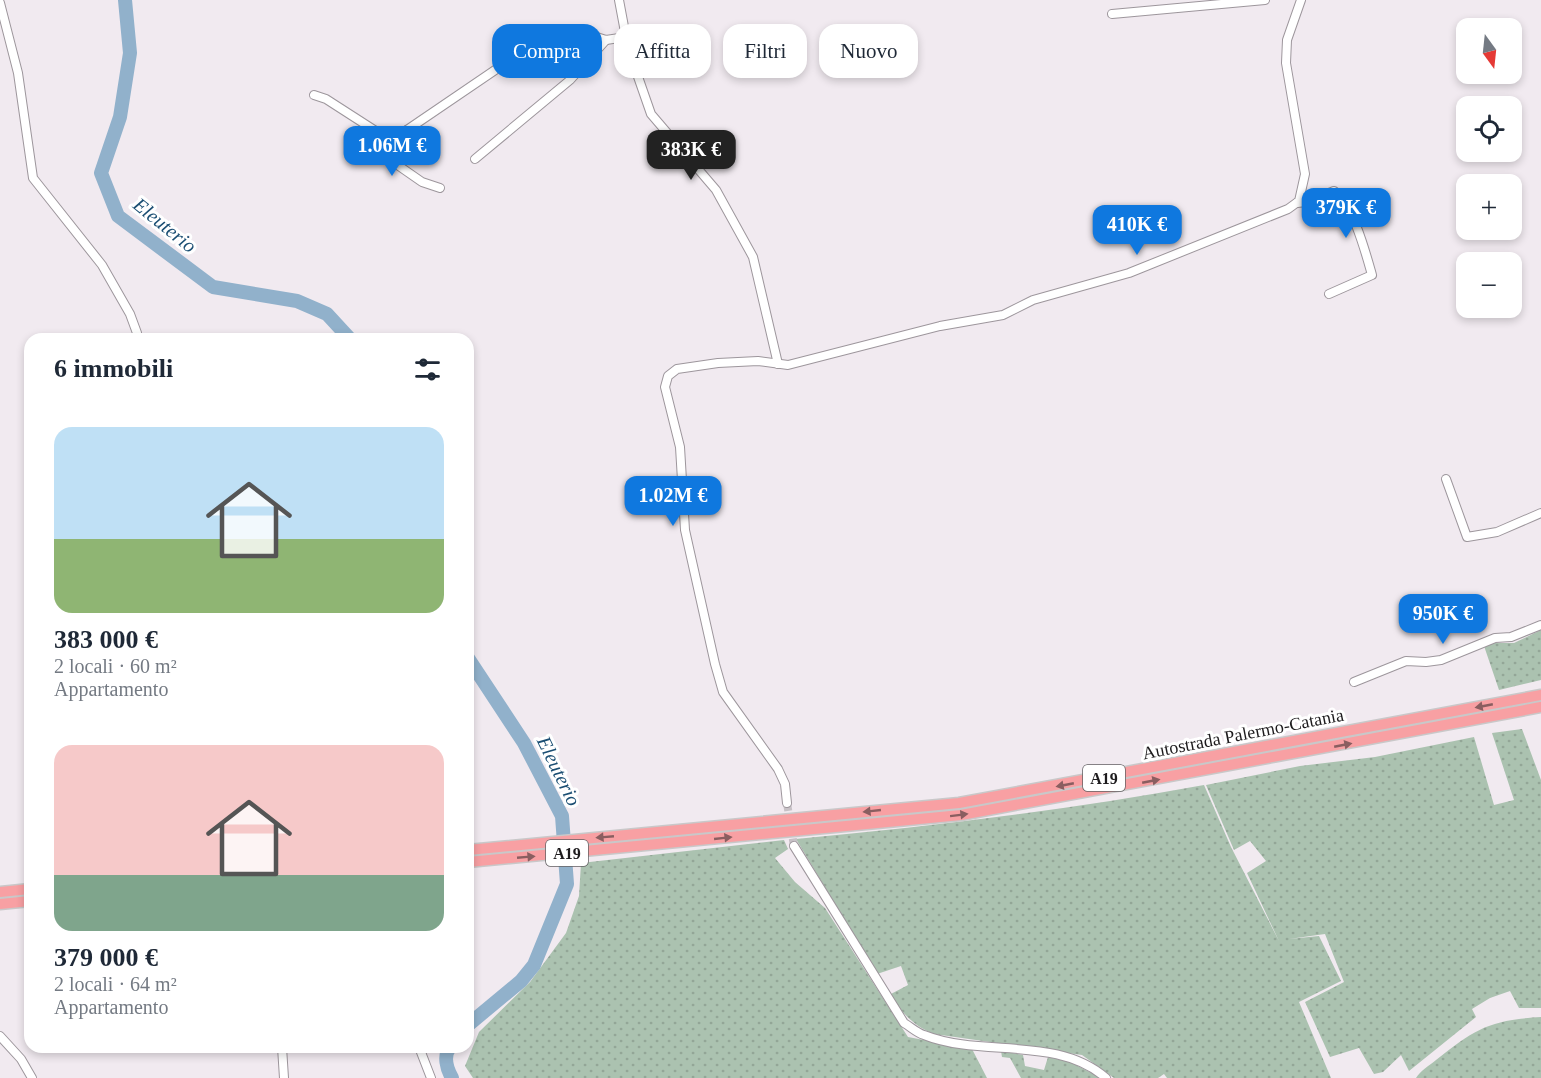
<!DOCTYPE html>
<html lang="it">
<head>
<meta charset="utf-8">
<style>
	:root { --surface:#fff; --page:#f6f6f7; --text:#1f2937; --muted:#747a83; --accent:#0f78df }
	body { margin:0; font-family:Georgia,serif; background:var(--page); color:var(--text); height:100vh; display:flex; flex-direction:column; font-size:22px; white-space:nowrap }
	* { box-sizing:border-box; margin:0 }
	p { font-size:20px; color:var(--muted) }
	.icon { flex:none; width:33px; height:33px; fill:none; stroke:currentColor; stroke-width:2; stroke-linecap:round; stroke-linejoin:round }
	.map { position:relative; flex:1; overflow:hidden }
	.panel { position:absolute; left:24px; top:333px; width:450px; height:720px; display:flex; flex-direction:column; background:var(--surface); border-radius:18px; box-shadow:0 3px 9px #0003 }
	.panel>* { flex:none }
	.hud { position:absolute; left:492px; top:24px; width:570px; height:54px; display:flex; gap:12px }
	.needle { width:39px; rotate:165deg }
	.tools { position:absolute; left:1456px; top:18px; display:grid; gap:12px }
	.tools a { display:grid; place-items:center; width:66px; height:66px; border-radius:12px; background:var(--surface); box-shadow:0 3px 9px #0003; font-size:30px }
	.price { position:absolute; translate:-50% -51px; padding:0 14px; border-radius:12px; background:var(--accent); color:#fff; font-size:20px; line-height:39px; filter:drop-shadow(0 2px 3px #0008) }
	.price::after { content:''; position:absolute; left:50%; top:36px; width:18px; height:14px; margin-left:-9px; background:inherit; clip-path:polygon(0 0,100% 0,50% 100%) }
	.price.current { background:#222; color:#fff }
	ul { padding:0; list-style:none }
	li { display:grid; align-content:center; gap:12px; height:318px; padding:0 30px }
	li span { display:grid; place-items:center; height:186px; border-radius:18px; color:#555 }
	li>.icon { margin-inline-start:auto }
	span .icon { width:108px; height:108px; fill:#fffc; stroke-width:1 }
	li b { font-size:26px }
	h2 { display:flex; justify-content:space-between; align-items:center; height:72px; padding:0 30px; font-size:26px }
	.chip { padding:0 21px; border-radius:18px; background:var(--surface); box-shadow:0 3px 9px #0003; font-size:21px; line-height:54px }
	.chip.current { background:var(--accent); color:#fff }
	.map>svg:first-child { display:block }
	.grass { fill:url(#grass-dots) }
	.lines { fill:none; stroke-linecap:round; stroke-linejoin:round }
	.river { stroke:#91b1cb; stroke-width:14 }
	.minor-tunnel { stroke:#c7c1c6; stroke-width:8; stroke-dasharray:8 4; stroke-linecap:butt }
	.minor-casing { stroke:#9d969c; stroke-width:10 }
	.highway-casing { stroke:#c9c8c9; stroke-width:13 }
	.minor { stroke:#fff; stroke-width:8 }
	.highway { stroke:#f8a0a3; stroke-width:10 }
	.oneway { fill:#8a5e60 }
	.labels { text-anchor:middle; stroke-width:6; stroke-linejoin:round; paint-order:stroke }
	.shield { fill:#fff; stroke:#615f61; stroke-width:1.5 }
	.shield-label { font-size:16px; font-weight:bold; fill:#1d1b1d }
	.street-label { font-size:18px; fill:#1d1b1d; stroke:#fff }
	.water-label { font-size:20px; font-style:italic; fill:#1b4e73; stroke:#fff }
</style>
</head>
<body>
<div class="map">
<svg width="1541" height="1078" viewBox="0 0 1541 1078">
	<defs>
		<pattern id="grass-dots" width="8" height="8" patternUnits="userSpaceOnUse" patternTransform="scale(1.5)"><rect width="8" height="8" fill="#abc2b0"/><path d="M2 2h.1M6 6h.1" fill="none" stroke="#93a697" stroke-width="1.8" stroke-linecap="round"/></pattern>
	</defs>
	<rect width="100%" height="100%" fill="#f1eaf0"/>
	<g class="grass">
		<polygon points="1541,630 1541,680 1499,690 1483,643 1514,643"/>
		<path d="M1522,729L1541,780V1008H1519L1510,991L1490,998L1472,1009L1476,1017L1409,1071L1401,1055L1383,1072L1374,1074L1359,1048L1330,1057L1305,1002L1344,982L1325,934L1289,939L1319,936L1341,981L1299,1002L1331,1078H1167L1164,1074L1158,1078H1114L1082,1055L934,1034C913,1026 903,1013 889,995L908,985L901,966L877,974L796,839C933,826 1069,810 1204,785L1231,847L1279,941L1247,873L1266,861L1250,841L1234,850L1206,785L1300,766L1375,757L1474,737L1494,805L1514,800L1492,733Z"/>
		<polygon points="784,840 788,849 775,858 795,882 825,908 908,1037 972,1049 987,1078 473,1078 465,1066 479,1032 530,982 566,933 579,896 581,863"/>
		<path d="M1541,1017V1078H1416C1420,1071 1430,1065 1436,1060C1476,1028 1490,1020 1541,1017Z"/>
		<polygon points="1001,1051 1023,1055 1025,1066 1044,1070 1048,1057 1070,1062 1101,1078 1021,1078 1010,1058 1002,1057"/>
	</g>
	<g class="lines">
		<g class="river">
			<polyline points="125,0 130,53 120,117 101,173 118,216 213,287 297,301 327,314 350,339"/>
			<polyline points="468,658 524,743 562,816 567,884 534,965 521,981 468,1025"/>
			<path d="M450,1047C443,1056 447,1069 452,1078"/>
		</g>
		<polyline class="minor-tunnel" points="787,803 794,846"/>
		<g class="minor-casing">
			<g id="minor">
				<polyline points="619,0 628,48 651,114 716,190 753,257 778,364"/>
				<polyline points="0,3 18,73 33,178 102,265 130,314 137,333 137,339"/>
				<polyline points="1112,14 1265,0"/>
				<polyline points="314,95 326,99 385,137 404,132 526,49 548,42 565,31 572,29 606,40 626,37"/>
				<polyline points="407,130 408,139 399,166 422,182 440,188"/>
				<polyline points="475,159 570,80 606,40"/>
				<path d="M1297,203L1307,202L1334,191C1353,204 1366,254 1372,275L1329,294"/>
				<polyline points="1446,479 1467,537 1497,532 1541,513"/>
				<polyline points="1354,682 1406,661 1426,662 1441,660 1495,638 1511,637 1541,625"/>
				<polyline points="787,803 785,784 778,769 723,692 715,664 685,530 680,447 665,387 668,376 677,369 718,363 758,361 788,365 940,326 1003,315 1033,300 1129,273 1288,209 1299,201 1305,174 1286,63 1287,40 1301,0"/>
				<path d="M794,846L904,1023C911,1027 917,1033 924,1035C982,1058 1057,1035 1106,1078"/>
				<polyline points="0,1036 21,1059 32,1078"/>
				<polyline points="282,1047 284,1078"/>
				<polyline points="419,1047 431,1078"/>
			</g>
		</g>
		<g class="highway-casing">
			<g id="highway">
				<polyline points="468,850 959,803 1541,695"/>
				<polyline points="468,862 961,815 1541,707"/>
				<polyline points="0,892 30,889"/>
				<polyline points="0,904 30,901"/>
			</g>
		</g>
		<use href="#minor" class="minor"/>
		<use href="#highway" class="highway"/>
	</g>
	<defs><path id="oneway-solid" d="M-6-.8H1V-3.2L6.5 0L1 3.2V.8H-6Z" transform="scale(1.5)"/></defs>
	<g class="oneway">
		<use href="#oneway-solid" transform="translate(1484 706) rotate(169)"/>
		<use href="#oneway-solid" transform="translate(1343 745) rotate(-11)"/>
		<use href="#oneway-solid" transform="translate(1151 781) rotate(-11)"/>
		<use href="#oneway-solid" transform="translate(1065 785) rotate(169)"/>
		<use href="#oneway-solid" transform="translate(872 811) rotate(174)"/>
		<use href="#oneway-solid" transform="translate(959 815) rotate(-7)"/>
		<use href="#oneway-solid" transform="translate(605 837) rotate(175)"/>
		<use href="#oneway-solid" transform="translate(723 838) rotate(-6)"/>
		<use href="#oneway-solid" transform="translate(526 857) rotate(-5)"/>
	</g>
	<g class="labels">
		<g class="shield">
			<rect x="1083" y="765" width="42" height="26" rx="4.5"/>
			<rect x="546" y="840" width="42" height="26" rx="4.5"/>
		</g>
		<g class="shield-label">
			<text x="1104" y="784">A19</text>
			<text x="567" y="859">A19</text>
		</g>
		<g class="street-label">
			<text transform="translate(1243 734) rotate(-11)" y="6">Autostrada Palermo-Catania</text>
		</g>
		<g class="water-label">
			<text transform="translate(165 225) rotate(39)" y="7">Eleuterio</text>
			<text transform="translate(559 771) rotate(64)" y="7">Eleuterio</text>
		</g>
	</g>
</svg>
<div class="tools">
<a><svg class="needle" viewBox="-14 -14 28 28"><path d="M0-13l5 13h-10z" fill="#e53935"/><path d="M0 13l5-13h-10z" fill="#747a83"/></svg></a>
<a><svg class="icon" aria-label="locate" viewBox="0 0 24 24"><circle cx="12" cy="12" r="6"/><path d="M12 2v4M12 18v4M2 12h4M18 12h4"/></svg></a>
<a>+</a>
<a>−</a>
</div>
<b class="price" style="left:392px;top:177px">1.06M €</b>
<b class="price current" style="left:691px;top:181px">383K €</b>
<b class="price" style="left:1346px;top:239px">379K €</b>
<b class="price" style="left:1137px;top:256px">410K €</b>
<b class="price" style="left:673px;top:527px">1.02M €</b>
<b class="price" style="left:1443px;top:645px">950K €</b>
<div class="hud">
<a class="chip current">Compra</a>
<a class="chip">Affitta</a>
<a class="chip">Filtri</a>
<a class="chip">Nuovo</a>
</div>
<section class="panel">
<h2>6 immobili<svg class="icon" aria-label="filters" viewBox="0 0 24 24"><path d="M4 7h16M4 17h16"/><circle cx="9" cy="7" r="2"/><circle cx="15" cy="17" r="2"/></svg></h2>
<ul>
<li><span style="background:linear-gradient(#bfe0f5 60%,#8fb573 0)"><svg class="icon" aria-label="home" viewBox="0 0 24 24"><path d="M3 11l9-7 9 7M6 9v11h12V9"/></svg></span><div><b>383 000 €</b><p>2 locali · 60 m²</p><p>Appartamento</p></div></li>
<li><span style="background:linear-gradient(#f6c9c9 70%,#7fa58c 0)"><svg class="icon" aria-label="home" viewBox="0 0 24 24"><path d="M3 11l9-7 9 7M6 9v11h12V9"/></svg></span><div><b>379 000 €</b><p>2 locali · 64 m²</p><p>Appartamento</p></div></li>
</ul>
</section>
</div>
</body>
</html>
